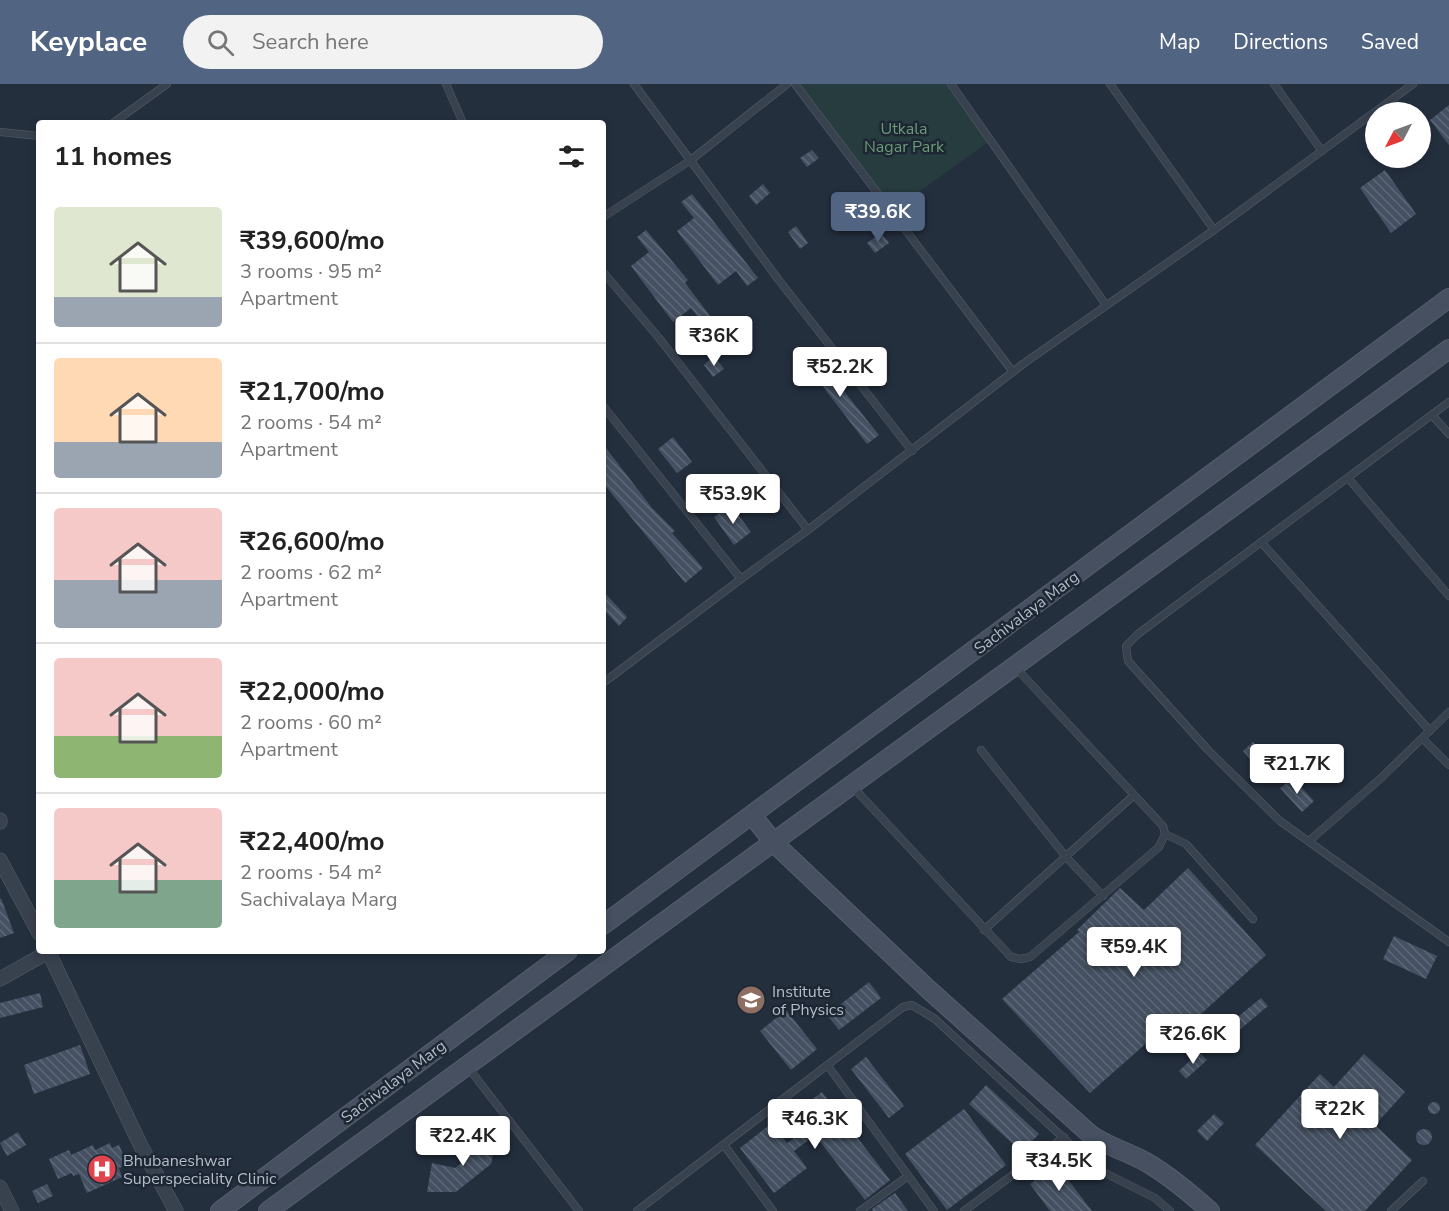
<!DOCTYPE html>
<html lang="en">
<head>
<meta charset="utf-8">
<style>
	:root { --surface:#fff; --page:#f2f2f2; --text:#222; --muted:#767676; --line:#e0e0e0; --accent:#516482 }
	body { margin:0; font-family:"Nunito Sans",sans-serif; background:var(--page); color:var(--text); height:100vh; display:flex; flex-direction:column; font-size:22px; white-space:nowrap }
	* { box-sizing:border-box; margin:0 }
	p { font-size:20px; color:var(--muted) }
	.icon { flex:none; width:33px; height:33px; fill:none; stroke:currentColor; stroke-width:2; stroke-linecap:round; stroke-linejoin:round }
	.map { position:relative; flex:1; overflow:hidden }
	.drawer { position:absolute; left:36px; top:36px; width:570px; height:834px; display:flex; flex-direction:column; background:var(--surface); border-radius:6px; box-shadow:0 3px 9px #0003 }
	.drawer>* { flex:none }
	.needle { width:39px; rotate:229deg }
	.buttons { position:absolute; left:1365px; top:18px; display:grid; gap:12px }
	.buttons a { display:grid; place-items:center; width:66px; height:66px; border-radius:50%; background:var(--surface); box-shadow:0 3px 9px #0003; font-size:30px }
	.price { position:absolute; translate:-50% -51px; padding:0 14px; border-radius:6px; background:#fff; color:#222; font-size:20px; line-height:39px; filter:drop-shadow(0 2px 3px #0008) }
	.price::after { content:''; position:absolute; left:50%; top:36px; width:18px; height:14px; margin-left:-9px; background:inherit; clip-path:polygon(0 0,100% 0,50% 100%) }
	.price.selected { background:var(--accent); color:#fff }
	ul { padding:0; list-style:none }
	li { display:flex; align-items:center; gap:18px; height:150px; padding:0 18px }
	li+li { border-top:2px solid var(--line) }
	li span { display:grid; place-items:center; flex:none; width:168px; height:120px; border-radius:6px; color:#555 }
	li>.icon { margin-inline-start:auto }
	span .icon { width:72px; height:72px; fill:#fffc; stroke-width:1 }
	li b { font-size:26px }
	h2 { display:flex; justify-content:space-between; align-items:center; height:72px; padding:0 18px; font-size:26px }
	header { display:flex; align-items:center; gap:36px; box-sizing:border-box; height:84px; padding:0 30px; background:var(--accent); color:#fff }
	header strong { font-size:28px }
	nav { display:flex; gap:33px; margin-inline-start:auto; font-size:21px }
	.search { width:420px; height:54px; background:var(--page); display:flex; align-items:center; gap:15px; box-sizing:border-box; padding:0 21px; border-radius:33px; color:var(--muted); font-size:22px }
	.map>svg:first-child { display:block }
	.park { fill:#263c3f }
	.building { fill:url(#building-back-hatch) }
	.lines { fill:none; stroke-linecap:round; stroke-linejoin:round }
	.lane-casing { stroke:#565f6c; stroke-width:8 }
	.street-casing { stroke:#565f6c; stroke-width:15 }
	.secondary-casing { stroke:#565f6c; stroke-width:20 }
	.lane { stroke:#38414e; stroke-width:7 }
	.street { stroke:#38414e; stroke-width:14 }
	.secondary { stroke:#465061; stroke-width:18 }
	.labels { text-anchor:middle; stroke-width:5; stroke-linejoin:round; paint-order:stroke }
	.park-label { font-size:16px; fill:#6b9a76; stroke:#1d2633 }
	.street-label { font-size:16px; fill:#b4bcc9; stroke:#1d2633 }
	.poi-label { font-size:16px; fill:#b4bcc9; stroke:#1d2633; text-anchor:start }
</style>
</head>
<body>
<header>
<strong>Keyplace</strong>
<div class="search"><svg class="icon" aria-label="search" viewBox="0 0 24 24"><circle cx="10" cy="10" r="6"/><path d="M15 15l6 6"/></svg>Search here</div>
<nav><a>Map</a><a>Directions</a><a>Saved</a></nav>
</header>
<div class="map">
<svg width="1449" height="1127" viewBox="0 0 1449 1127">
	<defs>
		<pattern id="building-back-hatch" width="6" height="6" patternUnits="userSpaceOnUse" patternTransform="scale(1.5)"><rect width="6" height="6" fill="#455162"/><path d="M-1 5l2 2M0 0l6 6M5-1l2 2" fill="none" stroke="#5d6877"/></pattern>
	</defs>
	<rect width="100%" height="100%" fill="#242f3e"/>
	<polygon class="park" points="796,0 950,0 991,56 892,127"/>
	<g class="building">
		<polygon points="1449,21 1449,61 1430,36"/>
		<polygon points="812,66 819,74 807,83 800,74"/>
		<polygon points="1385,86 1416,130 1391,149 1360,104"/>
		<polygon points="763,100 770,109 756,121 749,112"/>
		<polygon points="692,110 758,194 747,202 736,187 718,201 677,147 694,134 681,118"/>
		<polygon points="796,142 808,159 800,165 788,148"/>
		<polygon points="646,146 688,196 685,199 711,233 703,239 691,224 673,238 631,182 649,168 637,153"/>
		<polygon points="881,149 889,159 875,169 867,159"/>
		<polygon points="811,266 879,351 867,360 801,274"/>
		<polygon points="714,272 724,285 713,293 704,281"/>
		<polygon points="673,353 692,378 677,389 658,365"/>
		<polygon points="603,360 652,424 675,447 672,449 703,484 685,499 603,399"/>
		<polygon points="731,421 751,448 734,461 714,433"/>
		<polygon points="603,507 627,533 619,542 603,525"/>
		<polygon points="1253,658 1274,682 1263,690 1243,667"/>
		<polygon points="1293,694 1314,717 1302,728 1280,704"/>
		<polygon points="1188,784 1266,871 1169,959 1159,948 1090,1009 1002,915 1079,848 1077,846 1120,804 1144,826"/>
		<polygon points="1,814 14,849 0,854 0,815"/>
		<polygon points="1394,852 1437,872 1426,895 1383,875"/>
		<polygon points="869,898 881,914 839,946 827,931"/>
		<polygon points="40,909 43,923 0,934 0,919"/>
		<polygon points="1261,914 1268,922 1225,958 1218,949"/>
		<polygon points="786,926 817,965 791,986 760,947"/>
		<polygon points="80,961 90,990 34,1010 24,981"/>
		<polygon points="1199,968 1207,976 1186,995 1179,987"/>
		<polygon points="1364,970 1405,1008 1375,1041 1412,1076 1365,1127 1326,1127 1255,1061 1320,990 1334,1003"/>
		<polygon points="866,973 904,1022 889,1034 851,985"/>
		<polygon points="986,1001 1039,1050 1022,1068 969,1020"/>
		<polygon points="822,1008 890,1096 865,1116 815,1051 794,1067 807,1084 774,1109 740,1064 772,1039 787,1059 809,1043 797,1027"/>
		<circle cx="1434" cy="1024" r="6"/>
		<polygon points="964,1025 1006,1081 947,1126 905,1070"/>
		<polygon points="1214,1030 1224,1039 1207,1057 1197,1047"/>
		<circle cx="1424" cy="1053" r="8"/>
		<polygon points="18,1048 26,1061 7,1072 0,1059"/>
		<polygon points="471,1052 496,1054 491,1080 456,1108 427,1108 432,1079 455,1084 470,1072"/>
		<polygon points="110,1059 112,1064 119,1061 128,1081 119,1084 122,1093 87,1109 79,1090 73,1092 72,1089 58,1095 49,1075 69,1066 71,1071 93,1061 95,1066"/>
		<polygon points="1056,1080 1092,1127 1050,1127 1030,1100"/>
		<polygon points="47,1100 53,1112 38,1119 32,1107"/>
		<polygon points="895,1109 908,1127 873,1127 872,1125"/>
	</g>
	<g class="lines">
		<g class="lane-casing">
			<g id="lane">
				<polyline points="446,0 463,39"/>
				<polyline points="634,0 778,195 912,367"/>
				<polyline points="795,0 1013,288"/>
				<polyline points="951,0 1106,221"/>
				<polyline points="1110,0 1214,146"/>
				<polyline points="1274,0 1322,67"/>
				<polyline points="113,39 167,0"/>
				<polyline points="0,48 39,52"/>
				<polyline points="603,133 691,76 787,0"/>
				<polyline points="603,188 659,254 808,446 1023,280 1214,146 1413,0"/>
				<polyline points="1449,318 1138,550 1126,562 1128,577 1208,666 1280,737 1449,858"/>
				<polyline points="603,322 741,495 808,446"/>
				<polyline points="1432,331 1449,350"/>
				<polyline points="1348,394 1449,512"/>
				<polyline points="1261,458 1430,647"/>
				<polyline points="603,599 741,495"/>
				<polyline points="1423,655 1449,681"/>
				<polyline points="981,666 1066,773 1103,812"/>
				<polyline points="852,702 1011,873 1021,875 1030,873 1159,763 1165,750 1163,742 1016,584"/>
				<polyline points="1165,750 1186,760 1253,835"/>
				<polyline points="1309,757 1380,695 1449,628"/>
				<polyline points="984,846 1133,712"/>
				<polyline points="467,982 579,1127"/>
				<polyline points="828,982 934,1127"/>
				<polyline points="724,1061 773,1127"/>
				<polyline points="637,1127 903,923 912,921 935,935 1097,1085 1155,1114 1170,1127"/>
				<polyline points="860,1127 908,1092"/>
				<polyline points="964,1127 1064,1053"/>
				<polyline points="1391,1127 1423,1097"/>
			</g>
		</g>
		<g class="street-casing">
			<g id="street">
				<polyline points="0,736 0,738"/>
				<polyline points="0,776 39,849"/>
				<polyline points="48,867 141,1062 176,1127"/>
				<polyline points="0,895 48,868"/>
				<polyline points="0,1103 12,1127"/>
			</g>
		</g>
		<g class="secondary-casing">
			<g id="secondary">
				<path d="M752,731L774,759L928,905L1091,1051C1109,1063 1128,1068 1146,1078C1170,1092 1190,1109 1210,1127"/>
				<polyline points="603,841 1449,214"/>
				<polyline points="220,1127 568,867"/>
				<polyline points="268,1127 1449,265"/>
			</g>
		</g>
		<use href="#lane" class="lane"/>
		<use href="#street" class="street"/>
		<use href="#secondary" class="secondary"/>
	</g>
	<defs>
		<g id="university-disc" transform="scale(1.5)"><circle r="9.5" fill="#8d6e63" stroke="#1d2633"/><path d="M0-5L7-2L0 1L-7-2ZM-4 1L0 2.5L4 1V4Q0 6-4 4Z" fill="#fff"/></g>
		<g id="hospital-disc" transform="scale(1.5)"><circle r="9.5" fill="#e0444e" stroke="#1d2633"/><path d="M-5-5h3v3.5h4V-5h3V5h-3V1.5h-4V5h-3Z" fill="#fff"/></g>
	</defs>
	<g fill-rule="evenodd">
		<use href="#university-disc" x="751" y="916"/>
		<use href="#hospital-disc" x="102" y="1085"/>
	</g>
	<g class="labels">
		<g class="park-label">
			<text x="904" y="50">Utkala<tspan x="904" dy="18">Nagar Park</tspan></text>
		</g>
		<g class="street-label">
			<text transform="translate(1026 528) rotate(-37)" y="6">Sachivalaya Marg</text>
			<text transform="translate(393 997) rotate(-37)" y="6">Sachivalaya Marg</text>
		</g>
		<g class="poi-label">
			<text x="772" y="913">Institute<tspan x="772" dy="18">of Physics</tspan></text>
			<text x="123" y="1082">Bhubaneshwar<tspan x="123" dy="18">Superspeciality Clinic</tspan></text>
		</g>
	</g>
</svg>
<div class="buttons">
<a><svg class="needle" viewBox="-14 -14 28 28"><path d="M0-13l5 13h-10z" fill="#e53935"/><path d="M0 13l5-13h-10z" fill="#767676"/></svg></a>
</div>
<b class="price selected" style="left:878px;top:159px">₹39.6K</b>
<b class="price" style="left:714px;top:283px">₹36K</b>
<b class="price" style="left:840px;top:314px">₹52.2K</b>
<b class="price" style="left:733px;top:441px">₹53.9K</b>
<b class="price" style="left:1297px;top:711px">₹21.7K</b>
<b class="price" style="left:1134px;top:894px">₹59.4K</b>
<b class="price" style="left:1193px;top:981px">₹26.6K</b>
<b class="price" style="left:1340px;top:1056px">₹22K</b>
<b class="price" style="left:815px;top:1066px">₹46.3K</b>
<b class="price" style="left:463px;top:1083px">₹22.4K</b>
<b class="price" style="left:1059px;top:1108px">₹34.5K</b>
<section class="drawer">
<h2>11 homes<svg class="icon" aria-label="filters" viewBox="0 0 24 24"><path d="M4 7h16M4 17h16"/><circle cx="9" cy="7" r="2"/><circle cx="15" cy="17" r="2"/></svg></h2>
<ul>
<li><span style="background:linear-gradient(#dfe7d0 75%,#9aa5b1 0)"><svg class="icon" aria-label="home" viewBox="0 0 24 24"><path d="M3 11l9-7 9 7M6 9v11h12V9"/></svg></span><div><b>₹39,600/mo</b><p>3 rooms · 95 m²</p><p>Apartment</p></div></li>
<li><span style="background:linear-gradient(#ffd9b3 70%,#9aa5b1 0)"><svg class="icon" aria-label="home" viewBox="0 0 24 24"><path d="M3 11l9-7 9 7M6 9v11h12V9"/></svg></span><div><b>₹21,700/mo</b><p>2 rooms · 54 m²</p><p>Apartment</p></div></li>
<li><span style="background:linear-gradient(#f6c9c9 60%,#9aa5b1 0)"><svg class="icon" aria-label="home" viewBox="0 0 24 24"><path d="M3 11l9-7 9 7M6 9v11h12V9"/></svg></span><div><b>₹26,600/mo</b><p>2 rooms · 62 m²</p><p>Apartment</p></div></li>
<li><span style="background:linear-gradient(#f6c9c9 65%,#8fb573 0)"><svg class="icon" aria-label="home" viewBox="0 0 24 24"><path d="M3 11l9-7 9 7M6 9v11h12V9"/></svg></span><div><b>₹22,000/mo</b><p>2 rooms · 60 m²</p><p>Apartment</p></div></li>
<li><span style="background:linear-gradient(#f6c9c9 60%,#7fa58c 0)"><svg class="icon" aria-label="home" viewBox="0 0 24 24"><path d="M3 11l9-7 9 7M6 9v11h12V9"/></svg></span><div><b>₹22,400/mo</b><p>2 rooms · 54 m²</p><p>Sachivalaya Marg</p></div></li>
</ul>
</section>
</div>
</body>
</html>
